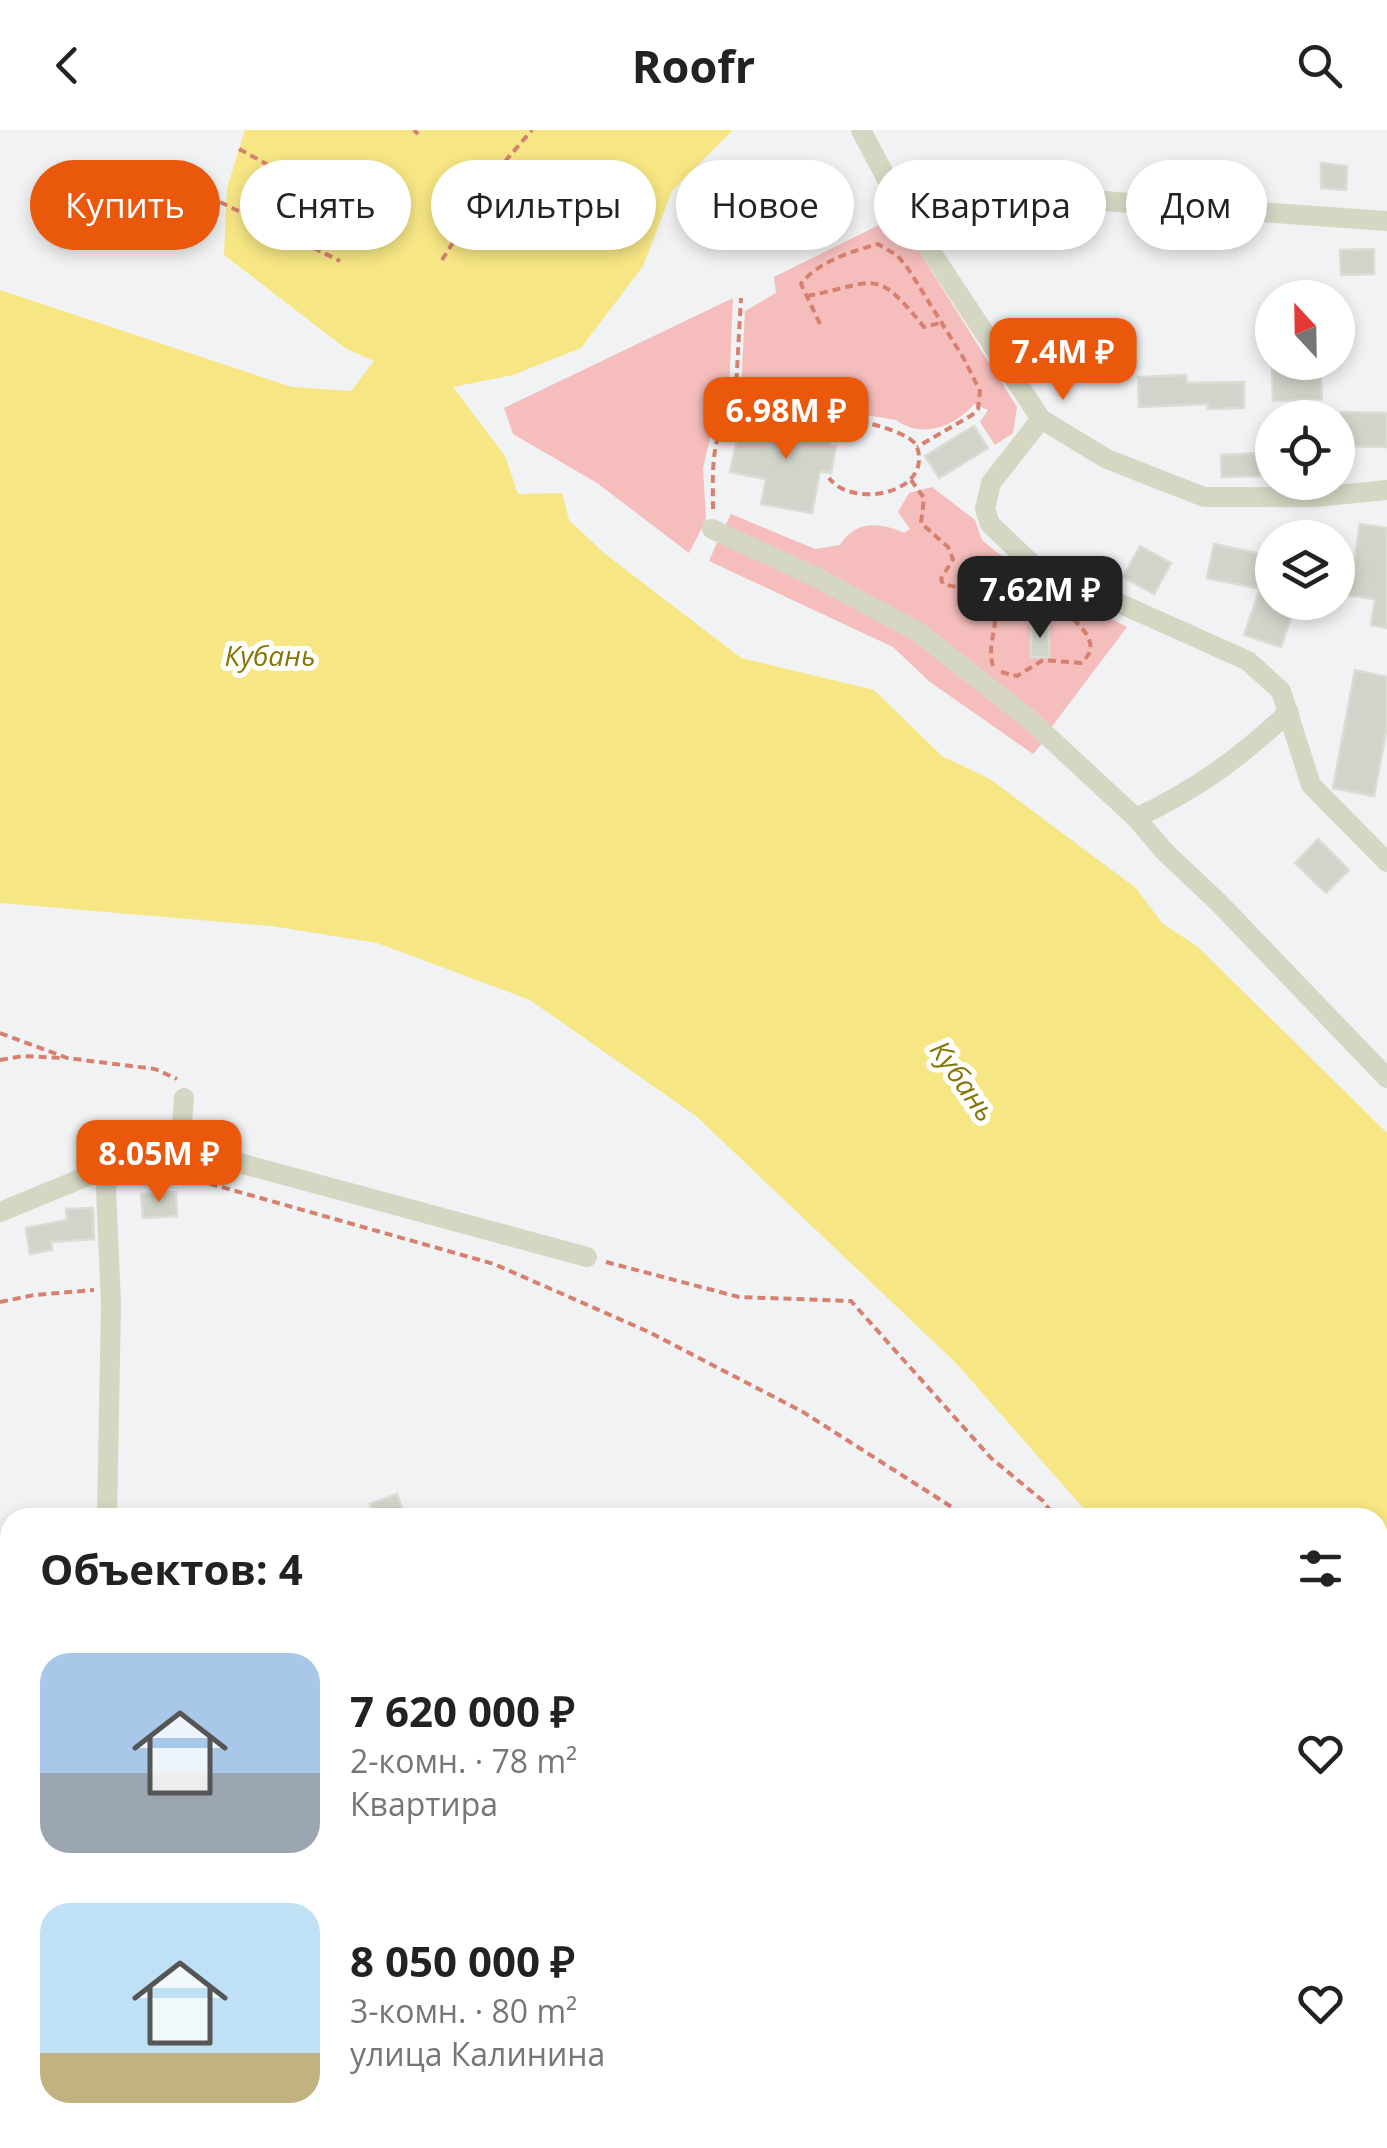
<!DOCTYPE html>
<html lang="ru">
<head>
<meta charset="utf-8">
<style>
	:root { --surface:#fff; --page:#f6f6f6; --text:#222; --muted:#767676; --accent:#ea580c }
	body { margin:0; font-family:"Open Sans",sans-serif; background:var(--page); color:var(--text); height:100vh; display:flex; flex-direction:column; font-size:38px; white-space:nowrap }
	* { box-sizing:border-box; margin:0 }
	p { font-size:32px; color:var(--muted) }
	.icon { flex:none; width:55px; height:55px; fill:none; stroke:currentColor; stroke-width:2; stroke-linecap:round; stroke-linejoin:round }
	.map { position:relative; flex:1; overflow:hidden }
	.details { position:absolute; left:0px; top:1378px; width:1388px; height:642px; display:flex; flex-direction:column; background:var(--surface); border-radius:30px 30px 0 0; box-shadow:0 5px 15px #0003 }
	.details>* { flex:none }
	.banner { position:absolute; left:30px; top:30px; width:1328px; height:90px; display:flex; gap:20px }
	.needle { width:65px; rotate:338deg }
	.buttons { position:absolute; left:1255px; top:150px; display:grid; gap:20px }
	.buttons a { display:grid; place-items:center; width:100px; height:100px; border-radius:50%; background:var(--surface); box-shadow:0 5px 15px #0003; font-size:50px }
	.price { position:absolute; translate:-50% -85px; padding:0 22px; border-radius:20px; background:var(--accent); color:#fff; font-size:32px; line-height:65px; filter:drop-shadow(0 2px 5px #0008) }
	.price::after { content:''; position:absolute; left:50%; top:60px; width:30px; height:22px; margin-left:-15px; background:inherit; clip-path:polygon(0 0,100% 0,50% 100%) }
	.price.on { background:#222; color:#fff }
	ul { padding:0; list-style:none }
	li { display:flex; align-items:center; gap:30px; height:250px; padding:0 40px }
	li span { display:grid; place-items:center; flex:none; width:280px; height:200px; border-radius:30px; color:#555 }
	li>.icon { margin-inline-start:auto }
	span .icon { width:120px; height:120px; fill:#fffc; stroke-width:1 }
	li b { font-size:42px }
	h2 { display:flex; justify-content:space-between; align-items:center; height:120px; padding:0 40px; font-size:42px }
	.tag { padding:0 35px; border-radius:45px; background:var(--surface); box-shadow:0 5px 15px #0003; font-size:35px; line-height:90px }
	.tag.on { background:var(--accent); color:#fff }
	header { display:flex; justify-content:space-between; align-items:center; height:130px; padding:0 40px; background:var(--surface); font-size:45px; font-weight:700 }
	.map>svg:first-child { display:block }
	.green { fill:#f5bebc }
	.water { fill:#f6e684 }
	.building { fill:#d1d4ca; stroke:#daddd4; stroke-width:2.5 }
	.lines { fill:none; stroke-linecap:round; stroke-linejoin:round }
	.path { stroke:#d7806f; stroke-width:4; stroke-dasharray:8 5; stroke-linecap:butt }
	.minor { stroke:#d5d7c3; stroke-width:20 }
	.labels { text-anchor:middle; stroke-width:10; stroke-linejoin:round; paint-order:stroke }
	.water-label { font-size:28px; font-style:italic; fill:#877505; stroke:#fff }
</style>
</head>
<body>
<header><svg class="icon" aria-label="back" viewBox="0 0 24 24"><path d="M15 5l-7 7 7 7"/></svg>Roofr<svg class="icon" aria-label="search" viewBox="0 0 24 24"><circle cx="10" cy="10" r="6"/><path d="M15 15l6 6"/></svg></header>
<div class="map">
<svg width="1387" height="2018" viewBox="0 0 1387 2018">
	<rect width="100%" height="100%" fill="#f1f2f4"/>
	<g class="green">
		<path d="M883,93L903,96L1017,277L1013,303L995,315L980,292L988,280L974,274C955,297 921,309 896,290L746,265L741,258L745,181L776,163L774,147Z"/>
		<polygon points="733,168 729,261 713,296 703,338 706,390 689,423 597,353 513,304 504,278"/>
		<path d="M932,357L975,390L982,410L1016,438L1127,497L1050,599L921,496L724,398L731,384L815,419L840,415C855,390 880,392 904,403L910,399L898,382L909,363Z"/>
		<polygon points="719,408 918,505 1044,611 1033,624 930,552 893,517 709,431"/>
	</g>
	<polygon class="water" points="245,0 733,0 672,61 643,136 581,218 513,245 453,257 505,326 518,364 562,363 569,390 604,423 741,528 874,560 942,626 990,649 1136,758 1162,793 1198,817 1387,1003 1387,1741 1378,1724 1378,1388 1091,1387 955,1232 696,986 530,870 377,813 271,796 0,773 0,160 292,257 351,261 374,231 345,218 224,125 227,58"/>
	<g class="building">
		<polygon points="1321,33 1347,36 1346,60 1321,58"/>
		<polygon points="1374,119 1374,144 1341,145 1340,120"/>
		<polygon points="1320,235 1322,269 1273,271 1272,237"/>
		<polygon points="1186,245 1187,253 1244,252 1244,278 1208,279 1208,274 1139,277 1138,247"/>
		<polygon points="1341,282 1387,283 1387,317 1340,316"/>
		<polygon points="792,289 834,297 830,315 836,316 831,343 820,341 812,383 761,374 766,349 730,342 738,304 748,306 750,294 790,301"/>
		<polygon points="974,296 988,318 939,348 925,326"/>
		<polygon points="1259,323 1260,346 1222,347 1221,325"/>
		<polygon points="1360,394 1387,398 1387,498 1371,495 1375,469 1340,464 1343,445 1352,446"/>
		<polygon points="1214,414 1272,426 1272,479 1292,485 1281,517 1244,505 1260,459 1207,448"/>
		<polygon points="1140,416 1171,433 1154,464 1123,447"/>
		<polygon points="1049,495 1049,527 1031,527 1031,496"/>
		<polygon points="1355,540 1387,547 1387,597 1374,666 1333,658"/>
		<polygon points="1318,709 1349,740 1326,763 1295,733"/>
		<polygon points="176,1062 177,1086 143,1088 141,1064"/>
		<polygon points="93,1078 94,1109 51,1112 52,1120 30,1124 26,1098 67,1090 66,1079"/>
		<polygon points="397,1364 405,1388 375,1388 370,1374"/>
	</g>
	<g class="lines">
		<g class="path">
			<polyline points="414,0 418,4"/>
			<polyline points="239,19 361,86"/>
			<polyline points="220,72 340,131"/>
			<polyline points="442,130 501,36 532,0"/>
			<path d="M807,166C877,153 874,135 924,197L940,193"/>
			<path d="M820,194L801,154C817,132 853,121 878,114L898,126L909,140L964,229L980,261L978,279L972,285L917,317"/>
			<polyline points="735,277 741,168"/>
			<path d="M911,350L924,368L921,393L948,417L953,429L941,449L943,454L973,461L993,476C1000,497 986,514 993,536"/>
			<path d="M713,379C713,340 708,291 748,271C777,277 909,292 917,317C933,364 852,379 829,348"/>
			<path d="M1001,542L1017,546L1043,530L1081,533C1099,518 1088,503 1074,490"/>
			<polyline points="0,903 67,928 155,939 177,949"/>
			<polyline points="0,930 23,926 62,928"/>
			<polyline points="147,1036 494,1134 649,1202 803,1282 969,1388"/>
			<polyline points="606,1132 739,1167 851,1171 991,1328 1043,1371 1056,1388"/>
			<polyline points="0,1172 34,1165 94,1160"/>
			<polyline points="1378,1770 1387,1781"/>
			<polyline points="1378,1852 1387,1864"/>
		</g>
		<g class="minor">
			<polyline points="861,0 901,76 1041,289 1107,329 1204,367 1315,367 1387,360"/>
			<polyline points="901,76 975,62 1387,91"/>
			<polyline points="1041,289 991,353 985,379 990,394 1032,434 1248,531 1281,561 1311,655 1387,732"/>
			<polyline points="712,399 816,447 918,502 1028,588 1136,688 1164,721 1219,773 1387,948"/>
			<path d="M1136,688C1199,658 1238,629 1289,582"/>
			<polyline points="180,1017 587,1127"/>
			<polyline points="0,1082 95,1043 113,1030"/>
			<polyline points="107,1388 111,1174 106,1059 113,1030 147,1015 180,1017 184,968"/>
			<polyline points="0,1853 10,1851"/>
			<polyline points="189,2010 190,2018"/>
			<polyline points="712,2010 715,2018"/>
			<polyline points="1226,2010 1232,2018"/>
		</g>
	</g>
	<g class="labels">
		<g class="water-label">
			<text x="270" y="536">Кубань</text>
			<text transform="translate(963 951) rotate(55)" y="10">Кубань</text>
		</g>
	</g>
</svg>
<div class="buttons">
<a><svg class="needle" viewBox="-14 -14 28 28"><path d="M0-13l5 13h-10z" fill="#e53935"/><path d="M0 13l5-13h-10z" fill="#767676"/></svg></a>
<a><svg class="icon" aria-label="locate" viewBox="0 0 24 24"><circle cx="12" cy="12" r="6"/><path d="M12 2v4M12 18v4M2 12h4M18 12h4"/></svg></a>
<a><svg class="icon" aria-label="layers" viewBox="0 0 24 24"><path d="M12 4l9 5-9 5-9-5zM3 14l9 5 9-5"/></svg></a>
</div>
<b class="price" style="left:1063px;top:273px">7.4M ₽</b>
<b class="price" style="left:786px;top:332px">6.98M ₽</b>
<b class="price on" style="left:1040px;top:511px">7.62M ₽</b>
<b class="price" style="left:159px;top:1075px">8.05M ₽</b>
<div class="banner">
<a class="tag on">Купить</a>
<a class="tag">Снять</a>
<a class="tag">Фильтры</a>
<a class="tag">Новое</a>
<a class="tag">Квартира</a>
<a class="tag">Дом</a>
</div>
<section class="details">
<h2>Объектов: 4<svg class="icon" aria-label="filters" viewBox="0 0 24 24"><path d="M4 7h16M4 17h16"/><circle cx="9" cy="7" r="2"/><circle cx="15" cy="17" r="2"/></svg></h2>
<ul>
<li><span style="background:linear-gradient(#a9c7e8 60%,#9aa5b1 0)"><svg class="icon" aria-label="home" viewBox="0 0 24 24"><path d="M3 11l9-7 9 7M6 9v11h12V9"/></svg></span><div><b>7 620 000 ₽</b><p>2-комн. · 78 m²</p><p>Квартира</p></div><svg class="icon" aria-label="heart" viewBox="0 0 24 24"><path d="M12 20l-8-8c-3-5 5-10 8-4 3-6 11-1 8 4z"/></svg></li>
<li><span style="background:linear-gradient(#bfe0f5 75%,#c2b280 0)"><svg class="icon" aria-label="home" viewBox="0 0 24 24"><path d="M3 11l9-7 9 7M6 9v11h12V9"/></svg></span><div><b>8 050 000 ₽</b><p>3-комн. · 80 m²</p><p>улица Калинина</p></div><svg class="icon" aria-label="heart" viewBox="0 0 24 24"><path d="M12 20l-8-8c-3-5 5-10 8-4 3-6 11-1 8 4z"/></svg></li>
</ul>
</section>
</div>
</body>
</html>
